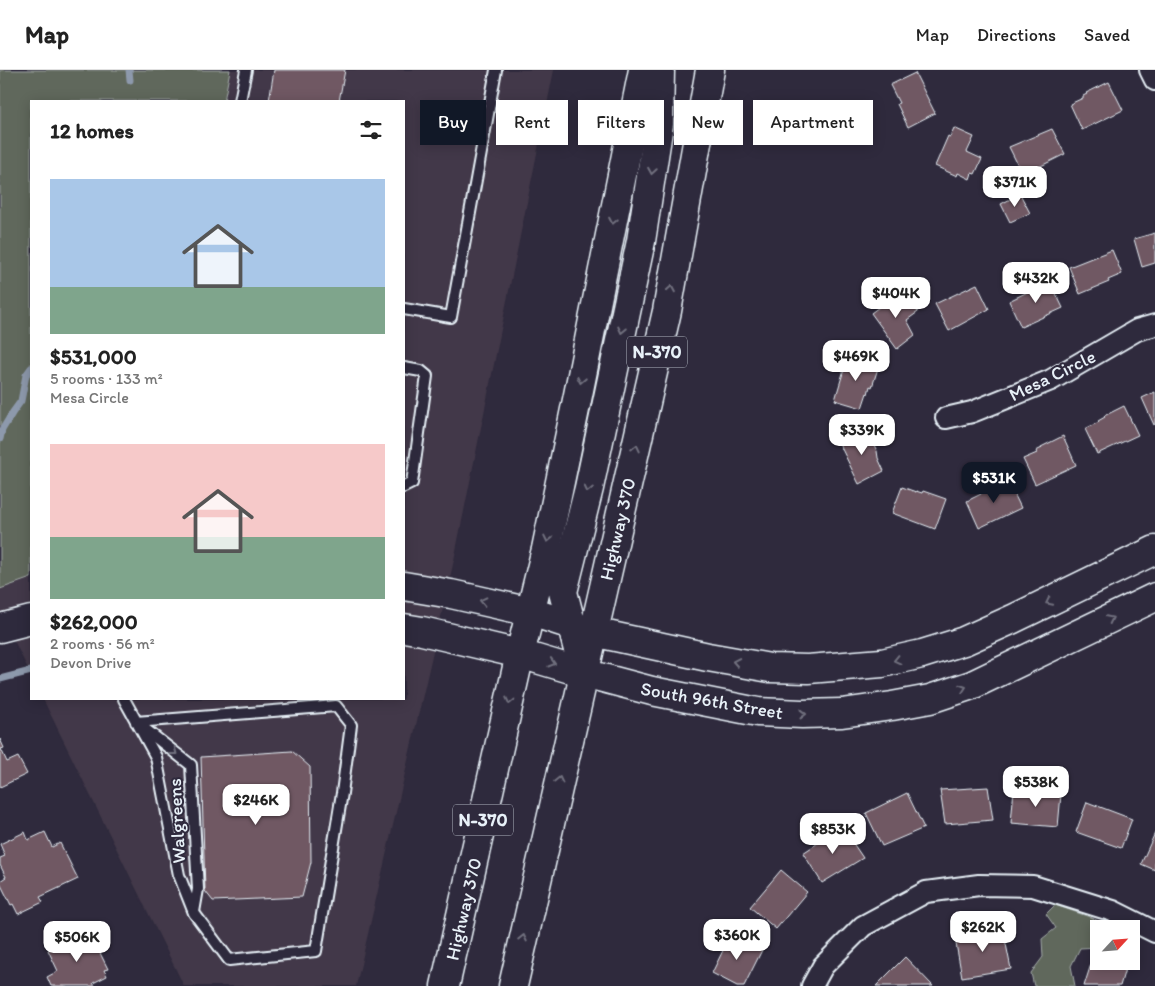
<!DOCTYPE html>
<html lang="en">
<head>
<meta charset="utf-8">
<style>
	:root { --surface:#fff; --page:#f6f6f6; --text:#222; --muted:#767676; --line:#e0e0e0; --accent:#111827 }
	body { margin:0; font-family:Itim,sans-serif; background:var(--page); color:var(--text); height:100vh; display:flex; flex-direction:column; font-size:19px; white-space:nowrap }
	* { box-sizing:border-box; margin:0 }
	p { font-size:16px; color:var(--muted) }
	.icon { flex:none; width:28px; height:28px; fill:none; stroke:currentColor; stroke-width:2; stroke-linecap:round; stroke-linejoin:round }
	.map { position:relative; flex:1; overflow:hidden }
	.drawer { position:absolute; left:30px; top:30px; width:375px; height:600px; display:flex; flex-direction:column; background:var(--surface); border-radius:0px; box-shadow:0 2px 12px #0003 }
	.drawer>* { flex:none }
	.banner { position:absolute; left:420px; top:30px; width:475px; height:45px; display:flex; gap:10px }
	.needle { width:32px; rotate:64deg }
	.buttons { position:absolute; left:1090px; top:850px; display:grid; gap:10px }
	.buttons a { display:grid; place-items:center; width:50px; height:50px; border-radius:0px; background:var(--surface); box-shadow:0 2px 12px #0003; font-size:25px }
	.price { position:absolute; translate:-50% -42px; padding:0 11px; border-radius:10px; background:#fff; color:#222; font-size:16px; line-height:32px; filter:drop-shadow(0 1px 2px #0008) }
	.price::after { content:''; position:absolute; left:50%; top:30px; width:15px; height:11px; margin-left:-8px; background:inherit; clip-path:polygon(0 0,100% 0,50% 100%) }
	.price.active { background:var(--accent); color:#fff }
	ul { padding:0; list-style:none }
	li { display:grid; align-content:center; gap:10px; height:265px; padding:0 20px }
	li span { display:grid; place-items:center; height:155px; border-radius:0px; color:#555 }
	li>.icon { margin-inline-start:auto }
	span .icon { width:90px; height:90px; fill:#fffc; stroke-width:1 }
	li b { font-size:21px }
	h2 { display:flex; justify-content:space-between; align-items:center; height:60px; padding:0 20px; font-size:21px }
	.pill { padding:0 18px; border-radius:0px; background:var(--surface); box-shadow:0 2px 12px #0003; font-size:18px; line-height:45px }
	.pill.active { background:var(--accent); color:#fff }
	header { display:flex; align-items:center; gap:30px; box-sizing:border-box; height:70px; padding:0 25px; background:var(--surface); border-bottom:1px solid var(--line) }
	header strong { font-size:24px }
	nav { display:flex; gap:28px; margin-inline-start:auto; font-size:18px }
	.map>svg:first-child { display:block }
	.built { fill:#423848 }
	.green { fill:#60675b; stroke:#a4acaa }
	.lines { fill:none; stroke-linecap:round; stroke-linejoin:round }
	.stream { stroke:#8d99ac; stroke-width:7 }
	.building { fill:#705963; stroke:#e8f1f8 }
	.service-casing { stroke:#e8f1f8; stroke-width:14 }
	.minor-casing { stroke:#e8f1f8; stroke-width:24 }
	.secondary-casing { stroke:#e8f1f8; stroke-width:31 }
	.trunk-casing { stroke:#e8f1f8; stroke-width:31 }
	.service { stroke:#2f2a3d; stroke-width:10 }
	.minor { stroke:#2f2a3d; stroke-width:20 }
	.secondary { stroke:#2f2a3d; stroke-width:28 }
	.trunk { stroke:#2f2a3d; stroke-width:28 }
	.oneway { stroke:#70707e }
	.labels { text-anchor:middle; stroke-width:4; stroke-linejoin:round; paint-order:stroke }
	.shield { fill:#2f2a3d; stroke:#b0b5c0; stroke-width:1 }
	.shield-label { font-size:18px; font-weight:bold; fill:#e8f1f8 }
	.street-label { font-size:19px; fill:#e8f1f8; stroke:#2f2a3d }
</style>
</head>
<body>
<header>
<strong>Map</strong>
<nav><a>Map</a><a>Directions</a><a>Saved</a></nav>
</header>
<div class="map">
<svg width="1155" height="916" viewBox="0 0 1155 916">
	<rect width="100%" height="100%" fill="#2f2a3d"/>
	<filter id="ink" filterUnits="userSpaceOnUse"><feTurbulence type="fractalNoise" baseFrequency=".02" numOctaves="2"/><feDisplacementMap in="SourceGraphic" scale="10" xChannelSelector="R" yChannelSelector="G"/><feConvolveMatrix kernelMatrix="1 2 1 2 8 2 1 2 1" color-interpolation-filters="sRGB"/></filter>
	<g filter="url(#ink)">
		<g class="built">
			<polygon points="189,0 554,0 454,490 356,916 184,916 43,629 404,629 404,31 184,31"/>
			<polygon points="31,417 31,605 0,542 0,484"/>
		</g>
		<g class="green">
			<polygon points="0,0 230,0 224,31 31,31 31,508 0,519"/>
			<polygon points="1055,835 1090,847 1114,859 1099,859 1099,877 1080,878 1071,896 1075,916 1034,916 1031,903 1043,887 1042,869 1056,858 1046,844"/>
		</g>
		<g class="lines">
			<g class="stream">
				<polyline points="129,0 130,10"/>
				<polyline points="0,369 2,360 13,342 21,331 26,305 31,298"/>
				<polyline points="0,609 31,601"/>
			</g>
		</g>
		<g class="building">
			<polygon points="274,0 345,0 339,31 269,31"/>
			<polygon points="915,3 935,43 908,57 897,34 899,33 890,15"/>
			<polygon points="1109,12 1123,40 1082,60 1070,34 1083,28 1083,26 1087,24 1086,23"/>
			<polygon points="954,58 974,67 967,82 982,89 975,104 972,103 970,109 958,103 957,106 935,96 948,66 950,67"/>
			<polygon points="1052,59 1065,84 1023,105 1009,77"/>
			<polygon points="1020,124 1030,143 1010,152 1001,134"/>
			<polygon points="1155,163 1155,193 1142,197 1134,169"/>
			<polygon points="1112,180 1122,204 1108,210 1109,212 1080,224 1069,197"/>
			<polygon points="1050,211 1063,238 1021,257 1009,231"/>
			<polygon points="977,214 989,239 949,261 935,234"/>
			<polygon points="903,223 918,242 907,250 915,265 897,279 871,243 891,228 892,230"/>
			<polygon points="848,286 879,295 872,317 870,316 868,324 867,323 862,338 835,330"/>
			<polygon points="1155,322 1155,354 1154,355 1142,328"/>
			<polygon points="1124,336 1138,365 1097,384 1085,359 1099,352 1098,351 1105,347 1104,346"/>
			<polygon points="866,359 877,381 878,388 884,401 859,414 839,373"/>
			<polygon points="1063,366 1076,395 1035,414 1023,389 1037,383 1036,381 1042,378 1041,377"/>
			<polygon points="1007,409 1021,438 979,458 967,431 981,424 981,423 986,419"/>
			<polygon points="902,417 916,422 916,421 922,423 923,421 946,429 935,459 892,443"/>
			<polygon points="0,669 4,678 1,679 7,692 18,687 27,704 0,717"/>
			<polygon points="292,681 310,697 311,792 302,827 213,831 205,821 201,687"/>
			<polygon points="988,717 993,750 945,754 940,720"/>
			<polygon points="1014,719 1061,724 1058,757 1011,753"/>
			<polygon points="907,723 924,758 882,776 866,743"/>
			<polygon points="1087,732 1132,749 1121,778 1076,762"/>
			<polygon points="842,757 863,788 822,813 803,783"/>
			<polygon points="25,762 28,770 45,762 52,777 60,773 78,809 40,827 43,832 18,844 13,834 11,835 0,813 0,811 6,807 0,795 0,788 5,786 0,774"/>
			<polygon points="1155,763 1155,800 1141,794"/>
			<polygon points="781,800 807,822 776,859 750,837"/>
			<polygon points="1003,859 1011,899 962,907 955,868"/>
			<polygon points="732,862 762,880 744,916 737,916 712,903"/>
			<polygon points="90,863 108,899 104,900 107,906 93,913 95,916 51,916 47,907 58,901 48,880 74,868 75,870"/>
			<polygon points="905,887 933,916 876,916"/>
			<polygon points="1093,888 1099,891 1125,899 1120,916 1084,916"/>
		</g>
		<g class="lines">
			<g class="service-casing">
				<g id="service">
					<polyline points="240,31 246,0"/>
					<polyline points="404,239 451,247 496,0"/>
					<polyline points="404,298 421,301 427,306 412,413 404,417"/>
					<polyline points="124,629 156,687 179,805 194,843 229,890 316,881 342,723 351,655 336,636 136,652"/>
					<polyline points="141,656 191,695 198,819 194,842"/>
				</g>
			</g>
			<g class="minor-casing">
				<g id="minor">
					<polyline points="1150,0 1155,10"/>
					<polyline points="946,348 972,342 1051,310 1137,260 1155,255"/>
					<polyline points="812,916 823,896 863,856 926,822 979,815 1033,816 1113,841 1155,862"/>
				</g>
			</g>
			<g class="secondary-casing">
				<g id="secondary">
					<polyline points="404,516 451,524 531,542 593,562 708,587 770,598 808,599 882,593 922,584 964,571 1013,549 1155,480"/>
					<polyline points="0,558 31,550"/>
					<polyline points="404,558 422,561 520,584 584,603 652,621 758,642 802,644 842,643 892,636 930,629 972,615 1155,527"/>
				</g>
			</g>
			<g class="trunk-casing">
				<g id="trunk">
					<polyline points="583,599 563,522 589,418 641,171 659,54 660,0"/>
					<polyline points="445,916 520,584 546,479 578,325 643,0"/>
					<polyline points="513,916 667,241 710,0"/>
				</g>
			</g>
			<use href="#service" class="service"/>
			<use href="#minor" class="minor"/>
			<use href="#secondary" class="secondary"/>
			<use href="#trunk" class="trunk"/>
		</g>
		<defs><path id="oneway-chevron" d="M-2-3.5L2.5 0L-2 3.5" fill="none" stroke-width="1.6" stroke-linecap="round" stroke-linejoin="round" transform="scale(1.25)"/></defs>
		<g class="oneway">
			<use href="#oneway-chevron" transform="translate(652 101) rotate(99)"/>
			<use href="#oneway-chevron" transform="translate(613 151) rotate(101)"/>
			<use href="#oneway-chevron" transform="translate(671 219) rotate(-80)"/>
			<use href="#oneway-chevron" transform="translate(622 260) rotate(102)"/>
			<use href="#oneway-chevron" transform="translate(581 310) rotate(101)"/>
			<use href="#oneway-chevron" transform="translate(636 378) rotate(-77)"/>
			<use href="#oneway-chevron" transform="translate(588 419) rotate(103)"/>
			<use href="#oneway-chevron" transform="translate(548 469) rotate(102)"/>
			<use href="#oneway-chevron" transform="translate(483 531) rotate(-167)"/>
			<use href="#oneway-chevron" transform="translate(1049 532) rotate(154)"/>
			<use href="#oneway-chevron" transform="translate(1110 549) rotate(-26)"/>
			<use href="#oneway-chevron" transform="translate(897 590) rotate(167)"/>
			<use href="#oneway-chevron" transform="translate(736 592) rotate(-170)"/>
			<use href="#oneway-chevron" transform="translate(552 593) rotate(17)"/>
			<use href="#oneway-chevron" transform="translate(963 618) rotate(-19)"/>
			<use href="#oneway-chevron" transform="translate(510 631) rotate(103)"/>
			<use href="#oneway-chevron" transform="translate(803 644)"/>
			<use href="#oneway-chevron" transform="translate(174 682) rotate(38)"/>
			<use href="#oneway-chevron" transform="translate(559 710) rotate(-77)"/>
			<use href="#oneway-chevron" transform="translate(523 868) rotate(-77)"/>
		</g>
	</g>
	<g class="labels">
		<g class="shield">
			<rect x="627" y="266.5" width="60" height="31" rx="4"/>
			<rect x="453" y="734.5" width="60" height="31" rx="4"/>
		</g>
		<g class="shield-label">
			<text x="657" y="288">N-370</text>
			<text x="483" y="756">N-370</text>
		</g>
		<g class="street-label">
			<text transform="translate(1052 305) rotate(-26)" y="7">Mesa Circle</text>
			<text transform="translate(617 459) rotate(-77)" y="7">Highway 370</text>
			<text transform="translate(712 630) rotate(10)" y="7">South 96th Street</text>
			<text transform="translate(176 751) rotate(-93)" y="7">Walgreens</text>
			<text transform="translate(463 839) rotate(-77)" y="7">Highway 370</text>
		</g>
	</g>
</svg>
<div class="buttons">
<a><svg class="needle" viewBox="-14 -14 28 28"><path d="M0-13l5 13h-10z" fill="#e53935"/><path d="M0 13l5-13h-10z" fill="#767676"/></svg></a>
</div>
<b class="price" style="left:1015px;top:138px">$371K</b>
<b class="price" style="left:1036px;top:234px">$432K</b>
<b class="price" style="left:896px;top:249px">$404K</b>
<b class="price" style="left:856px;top:312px">$469K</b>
<b class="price" style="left:862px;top:386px">$339K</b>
<b class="price active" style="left:994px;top:434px">$531K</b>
<b class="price" style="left:1036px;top:738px">$538K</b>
<b class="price" style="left:256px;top:756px">$246K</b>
<b class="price" style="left:833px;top:785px">$853K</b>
<b class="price" style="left:983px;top:883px">$262K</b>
<b class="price" style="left:737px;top:891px">$360K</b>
<b class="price" style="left:77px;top:893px">$506K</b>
<div class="banner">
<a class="pill active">Buy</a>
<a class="pill">Rent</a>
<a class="pill">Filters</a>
<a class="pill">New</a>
<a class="pill">Apartment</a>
</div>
<section class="drawer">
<h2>12 homes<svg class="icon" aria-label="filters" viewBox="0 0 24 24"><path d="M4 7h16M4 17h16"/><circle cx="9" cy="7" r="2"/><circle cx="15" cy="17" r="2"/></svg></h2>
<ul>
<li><span style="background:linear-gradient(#a9c7e8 70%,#7fa58c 0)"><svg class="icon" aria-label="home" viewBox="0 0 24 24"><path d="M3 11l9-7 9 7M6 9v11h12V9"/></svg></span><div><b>$531,000</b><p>5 rooms · 133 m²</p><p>Mesa Circle</p></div></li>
<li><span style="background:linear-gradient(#f6c9c9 60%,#7fa58c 0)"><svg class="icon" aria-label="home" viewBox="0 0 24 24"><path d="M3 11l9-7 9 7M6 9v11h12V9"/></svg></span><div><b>$262,000</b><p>2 rooms · 56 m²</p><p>Devon Drive</p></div></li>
</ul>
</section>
</div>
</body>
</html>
